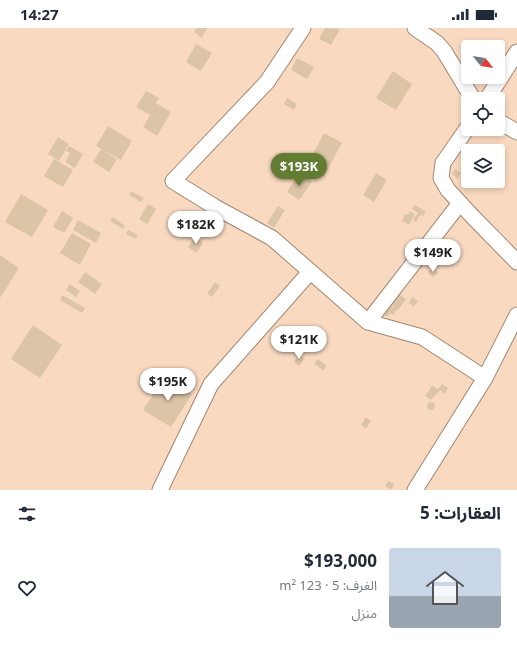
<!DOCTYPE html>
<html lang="ar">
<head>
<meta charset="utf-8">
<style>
	:root { --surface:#fff; --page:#f6f6f7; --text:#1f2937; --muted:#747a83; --line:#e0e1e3; --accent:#627d31 }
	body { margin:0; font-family:"Noto Sans","Noto Sans Arabic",sans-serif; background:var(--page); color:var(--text); direction:rtl; height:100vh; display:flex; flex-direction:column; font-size:15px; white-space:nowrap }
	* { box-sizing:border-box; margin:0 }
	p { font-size:13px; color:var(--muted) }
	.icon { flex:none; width:22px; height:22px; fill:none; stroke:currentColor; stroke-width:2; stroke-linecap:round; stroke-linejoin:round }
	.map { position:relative; height:462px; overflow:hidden; direction:ltr }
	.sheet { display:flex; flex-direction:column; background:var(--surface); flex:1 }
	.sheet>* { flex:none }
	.needle { width:26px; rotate:120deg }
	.buttons { position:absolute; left:461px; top:12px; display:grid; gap:8px }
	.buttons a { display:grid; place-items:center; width:44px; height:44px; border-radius:4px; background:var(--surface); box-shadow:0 2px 6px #0003; font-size:20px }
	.price { position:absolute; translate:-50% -34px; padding:0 9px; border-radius:14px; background:#fff; color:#222; font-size:13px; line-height:26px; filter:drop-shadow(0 1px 2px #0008) }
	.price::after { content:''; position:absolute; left:50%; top:24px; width:12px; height:9px; margin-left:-6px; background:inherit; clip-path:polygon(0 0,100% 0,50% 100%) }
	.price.selected { background:var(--accent); color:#fff }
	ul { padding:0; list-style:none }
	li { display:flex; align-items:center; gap:12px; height:100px; padding:0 16px }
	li+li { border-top:1px solid var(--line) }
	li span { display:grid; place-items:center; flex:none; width:112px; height:80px; border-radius:4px; color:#555 }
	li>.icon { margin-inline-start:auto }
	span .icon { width:48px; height:48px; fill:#fffc; stroke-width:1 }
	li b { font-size:17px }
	h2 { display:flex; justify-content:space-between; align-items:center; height:48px; padding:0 16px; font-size:17px }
	.status { display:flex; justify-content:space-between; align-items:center; height:28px; padding:0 20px; background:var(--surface); direction:ltr }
	.status svg { height:11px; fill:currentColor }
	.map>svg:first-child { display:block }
	.building { fill:#dcc5a6 }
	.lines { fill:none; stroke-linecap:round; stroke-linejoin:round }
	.minor-casing { stroke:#a3856e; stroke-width:17 }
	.minor { stroke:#fff; stroke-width:15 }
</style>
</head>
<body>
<div class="status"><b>14:27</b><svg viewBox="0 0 49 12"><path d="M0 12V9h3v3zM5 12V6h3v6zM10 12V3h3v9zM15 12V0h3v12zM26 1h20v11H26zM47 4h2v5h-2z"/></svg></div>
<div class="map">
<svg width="517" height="462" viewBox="0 0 517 462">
	<rect width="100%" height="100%" fill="#fad9c1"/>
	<g class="building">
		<polygon points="197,0 207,0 202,10 194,4"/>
		<polygon points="325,0 340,1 331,17 319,11"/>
		<polygon points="196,16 212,25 201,43 186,34"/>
		<polygon points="297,30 314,39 307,51 291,42"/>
		<polygon points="393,43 412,56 396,82 376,70"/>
		<polygon points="146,63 159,70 156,75 171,84 157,108 143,99 150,87 136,79"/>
		<polygon points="287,70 297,76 294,82 284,76"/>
		<polygon points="108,98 132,113 121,132 96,118"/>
		<polygon points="324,105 342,115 324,148 306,139"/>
		<polygon points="58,109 69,116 59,133 48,126"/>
		<polygon points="69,118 83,126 75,140 65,134 70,125 66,123"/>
		<polygon points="101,121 117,131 109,144 93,134"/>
		<polygon points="499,127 506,131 501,138 498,136"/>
		<polygon points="54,131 73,142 63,159 44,148"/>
		<polygon points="455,141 461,145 458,151 452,146"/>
		<polygon points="299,145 312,154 299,172 287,164"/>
		<polygon points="376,145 387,152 374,174 363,167"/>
		<polygon points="131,163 144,170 141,174 129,167"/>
		<polygon points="21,166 48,182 32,209 5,194"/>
		<polygon points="148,176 156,181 147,196 139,191"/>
		<polygon points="415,177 426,184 423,188 420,187 416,194 413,192 418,185 412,181"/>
		<polygon points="278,178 285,182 274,200 267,195"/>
		<polygon points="62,183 73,190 64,205 53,199"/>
		<polygon points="410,183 415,186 409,197 402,193 405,186 408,187"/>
		<polygon points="113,189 125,198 123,201 110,193"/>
		<polygon points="78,192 101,205 96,215 73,202"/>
		<polygon points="128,202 138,207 135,211 126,206"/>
		<polygon points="72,205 91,216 80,237 60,225"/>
		<polygon points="195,209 203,215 196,225 188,219"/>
		<polygon points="0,227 19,240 0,270"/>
		<polygon points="432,240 438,245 433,249 428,244"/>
		<polygon points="85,244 102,256 95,266 78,254"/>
		<polygon points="215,254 220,258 212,269 207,266"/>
		<polygon points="70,256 80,263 76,269 66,262"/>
		<polygon points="397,265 406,271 398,282 389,275"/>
		<polygon points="62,267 85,280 82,285 60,272"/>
		<polygon points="412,269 418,273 414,278 409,275"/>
		<polygon points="389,277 397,281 393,287 390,285 387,289 380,284"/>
		<polygon points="33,297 62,317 40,350 11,331"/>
		<polygon points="299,327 304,331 299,338 294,334"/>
		<polygon points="318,331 327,338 323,342 314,336"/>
		<polygon points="165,348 192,366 171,399 143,382"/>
		<polygon points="442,356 448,360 445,366 440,362 431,372 425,368 432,358 438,361"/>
		<circle cx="431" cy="378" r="4"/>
		<polygon points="366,389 371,393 366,401 361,397"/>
		<polygon points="388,453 394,456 391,462 385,458"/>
	</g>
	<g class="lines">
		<g class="minor-casing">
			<g id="minor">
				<polyline points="303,0 267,54 173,153 215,179 272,210 368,294 422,309 485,350"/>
				<polyline points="415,0 437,15 444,23 473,71"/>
				<polyline points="487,71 517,24"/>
				<polyline points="498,93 517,104"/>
				<polyline points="468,99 443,135 441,150 448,162 472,188 517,234"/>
				<polyline points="368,294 460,175"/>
				<polyline points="160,462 211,356 310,244"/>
				<polyline points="415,462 485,350 517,287"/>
			</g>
		</g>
		<use href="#minor" class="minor"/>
	</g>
</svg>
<div class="buttons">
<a><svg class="needle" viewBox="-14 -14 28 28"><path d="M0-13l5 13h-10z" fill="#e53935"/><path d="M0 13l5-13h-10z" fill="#747a83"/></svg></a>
<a><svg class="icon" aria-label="locate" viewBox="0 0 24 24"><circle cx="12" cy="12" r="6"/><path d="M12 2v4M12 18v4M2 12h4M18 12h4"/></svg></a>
<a><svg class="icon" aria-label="layers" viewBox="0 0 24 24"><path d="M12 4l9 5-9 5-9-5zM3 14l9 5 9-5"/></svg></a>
</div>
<b class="price selected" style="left:299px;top:159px">$193K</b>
<b class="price" style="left:196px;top:217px">$182K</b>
<b class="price" style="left:433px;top:245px">$149K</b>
<b class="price" style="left:299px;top:332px">$121K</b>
<b class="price" style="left:168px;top:374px">$195K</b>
</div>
<section class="sheet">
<h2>العقارات: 5<svg class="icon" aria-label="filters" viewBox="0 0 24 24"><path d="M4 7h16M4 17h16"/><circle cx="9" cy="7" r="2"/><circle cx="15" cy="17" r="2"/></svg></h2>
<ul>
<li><span style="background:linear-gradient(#c9d6e8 60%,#9aa5b1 0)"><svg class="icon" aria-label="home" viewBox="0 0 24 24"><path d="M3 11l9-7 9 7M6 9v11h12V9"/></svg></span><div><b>$193,000</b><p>الغرف: 5 · 123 m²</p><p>منزل</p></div><svg class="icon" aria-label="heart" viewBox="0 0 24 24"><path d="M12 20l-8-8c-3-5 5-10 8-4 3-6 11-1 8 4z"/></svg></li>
</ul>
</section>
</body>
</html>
